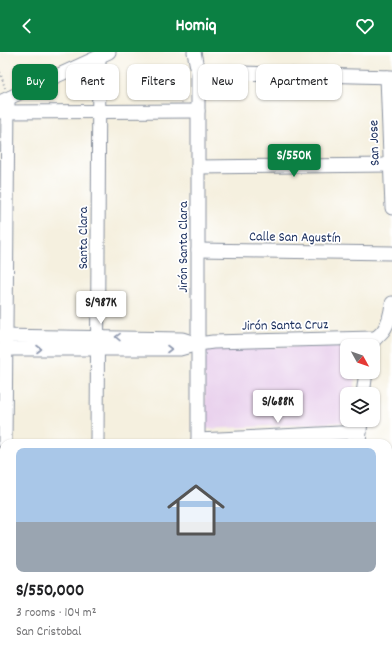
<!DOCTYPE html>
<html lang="en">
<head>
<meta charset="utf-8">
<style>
	:root { --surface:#fff; --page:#f6f6f6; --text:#202124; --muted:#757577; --accent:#0b8043 }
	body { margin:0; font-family:Dekko,sans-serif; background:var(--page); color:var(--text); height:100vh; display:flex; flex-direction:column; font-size:15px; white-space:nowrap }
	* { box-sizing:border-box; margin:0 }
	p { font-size:13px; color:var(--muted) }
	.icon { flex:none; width:22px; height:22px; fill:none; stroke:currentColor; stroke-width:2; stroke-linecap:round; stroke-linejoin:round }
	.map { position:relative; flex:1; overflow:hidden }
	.side { position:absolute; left:0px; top:387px; width:392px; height:220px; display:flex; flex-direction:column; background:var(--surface); border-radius:12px 12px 0 0; box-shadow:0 1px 3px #0004 }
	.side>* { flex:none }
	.hud { position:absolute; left:12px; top:12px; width:368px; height:36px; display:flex; gap:8px }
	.needle { width:26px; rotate:130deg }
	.controls { position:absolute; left:340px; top:287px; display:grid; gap:8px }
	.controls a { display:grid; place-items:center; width:40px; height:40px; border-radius:8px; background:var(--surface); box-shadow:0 1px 3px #0004; font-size:20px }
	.price { position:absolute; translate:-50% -34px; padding:0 9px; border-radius:4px; background:#fff; color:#222; font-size:13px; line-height:26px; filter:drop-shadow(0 1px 2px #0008) }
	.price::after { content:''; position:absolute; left:50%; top:24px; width:12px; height:9px; margin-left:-6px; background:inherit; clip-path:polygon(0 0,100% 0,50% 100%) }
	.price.on { background:var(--accent); color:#fff }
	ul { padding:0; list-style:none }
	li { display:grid; align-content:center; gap:8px; height:212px; padding:0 16px }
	li span { display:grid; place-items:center; height:124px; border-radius:8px; color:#555 }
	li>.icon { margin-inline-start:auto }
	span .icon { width:72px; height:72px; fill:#fffc; stroke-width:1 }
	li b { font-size:17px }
	.tag { padding:0 14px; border-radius:8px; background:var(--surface); box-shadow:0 1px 3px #0004; font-size:14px; line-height:36px }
	.tag.on { background:var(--accent); color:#fff }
	header { display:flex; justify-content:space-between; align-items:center; height:52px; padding:0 16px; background:var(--accent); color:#fff; font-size:18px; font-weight:700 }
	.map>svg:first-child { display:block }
	.built { fill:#e9d1ed }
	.green { fill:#95db95; stroke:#58857a }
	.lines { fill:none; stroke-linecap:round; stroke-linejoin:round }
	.minor-casing { stroke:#88909e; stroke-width:15 }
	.tertiary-casing { stroke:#88909e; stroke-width:18 }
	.path { stroke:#88909e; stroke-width:2; stroke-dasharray:1 3; stroke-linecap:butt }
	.minor { stroke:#fff; stroke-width:13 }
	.tertiary { stroke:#fff; stroke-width:16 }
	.oneway { stroke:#8d97ae }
	.labels { text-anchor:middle; stroke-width:3.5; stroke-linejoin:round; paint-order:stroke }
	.street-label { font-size:14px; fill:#1b2f5e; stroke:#fff }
</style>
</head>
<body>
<header><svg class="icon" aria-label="back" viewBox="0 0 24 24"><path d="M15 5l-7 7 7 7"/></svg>Homiq<svg class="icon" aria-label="heart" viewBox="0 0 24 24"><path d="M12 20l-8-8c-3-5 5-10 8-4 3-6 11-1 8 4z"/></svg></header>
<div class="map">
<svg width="392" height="607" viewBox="0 0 392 607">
	<rect width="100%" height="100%" fill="#fff"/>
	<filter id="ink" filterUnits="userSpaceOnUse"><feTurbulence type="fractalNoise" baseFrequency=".025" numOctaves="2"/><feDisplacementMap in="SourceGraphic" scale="8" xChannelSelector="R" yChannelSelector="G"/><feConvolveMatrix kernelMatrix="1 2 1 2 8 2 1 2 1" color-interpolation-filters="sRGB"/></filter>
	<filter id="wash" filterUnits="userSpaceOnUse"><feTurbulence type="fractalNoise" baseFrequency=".012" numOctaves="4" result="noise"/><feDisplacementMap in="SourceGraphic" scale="16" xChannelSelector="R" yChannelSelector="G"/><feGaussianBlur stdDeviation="0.9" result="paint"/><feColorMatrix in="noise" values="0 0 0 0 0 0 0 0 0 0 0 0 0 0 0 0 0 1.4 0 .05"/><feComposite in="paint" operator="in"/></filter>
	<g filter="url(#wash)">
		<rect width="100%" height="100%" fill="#f5f0df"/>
		<polygon class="built" points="347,294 347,320 356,320 354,342 347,342 347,368 351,368 351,370 206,377 203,296"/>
		<g class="green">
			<polygon points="392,558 392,607 384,603 388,603 388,559"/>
			<polygon points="207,603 315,603 326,607 207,607"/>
		</g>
	</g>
	<g filter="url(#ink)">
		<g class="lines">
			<g class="minor-casing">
				<g id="minor">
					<polyline points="194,0 198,20 198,391"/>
					<polyline points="198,20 392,25"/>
					<polyline points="387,25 392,156"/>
					<polyline points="0,50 109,0"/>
					<polyline points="0,60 198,59"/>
					<polyline points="198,115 390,113"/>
					<polyline points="198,198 392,201"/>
					<polyline points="0,284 182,287 198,292"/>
					<path d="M371,294C374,286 378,285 383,279C389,271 391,260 392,251"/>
					<polyline points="0,297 180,297 198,292 213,290 374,286"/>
					<polyline points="363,342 366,320"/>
					<polyline points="198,388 360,380"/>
					<polyline points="5,391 8,47"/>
					<polyline points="97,391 99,5"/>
					<polyline points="359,391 361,368"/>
					<polyline points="388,466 392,466"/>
					<polyline points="388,553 392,553"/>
					<polyline points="199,603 199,607"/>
				</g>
			</g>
			<g class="tertiary-casing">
				<g id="tertiary">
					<polyline points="0,565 4,565"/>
					<polyline points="0,586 4,586"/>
					<polyline points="335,603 340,607"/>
					<polyline points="364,603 370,607"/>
				</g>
			</g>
			<polyline class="path" points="0,20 5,36"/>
			<use href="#minor" class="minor"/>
			<use href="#tertiary" class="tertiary"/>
		</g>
		<defs><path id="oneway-chevron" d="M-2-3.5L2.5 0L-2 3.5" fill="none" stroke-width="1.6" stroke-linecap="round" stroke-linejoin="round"/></defs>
		<g class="oneway">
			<use href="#oneway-chevron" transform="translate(118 285) rotate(-179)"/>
			<use href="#oneway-chevron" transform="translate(39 297)"/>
			<use href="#oneway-chevron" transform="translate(169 297)"/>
		</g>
	</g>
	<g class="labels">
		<g class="street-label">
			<text transform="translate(373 91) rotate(-92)" y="5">San Jose</text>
			<text transform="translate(295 184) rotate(1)" y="5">Calle San Agustín</text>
			<text transform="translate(82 186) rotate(-90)" y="5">Santa Clara</text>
			<text transform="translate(182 195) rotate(-90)" y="5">Jirón Santa Clara</text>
			<text transform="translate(285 272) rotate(-1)" y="5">Jirón Santa Cruz</text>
		</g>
	</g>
</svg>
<div class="controls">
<a><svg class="needle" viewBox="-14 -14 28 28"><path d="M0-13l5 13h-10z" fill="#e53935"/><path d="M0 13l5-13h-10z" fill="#757577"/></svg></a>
<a><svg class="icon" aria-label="layers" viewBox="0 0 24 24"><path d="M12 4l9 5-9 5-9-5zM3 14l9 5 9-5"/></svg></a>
</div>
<b class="price on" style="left:294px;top:126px">S/550K</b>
<b class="price" style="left:101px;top:273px">S/987K</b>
<b class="price" style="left:278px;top:372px">S/688K</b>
<div class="hud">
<a class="tag on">Buy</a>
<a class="tag">Rent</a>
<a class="tag">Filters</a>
<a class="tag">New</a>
<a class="tag">Apartment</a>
</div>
<section class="side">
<ul>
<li><span style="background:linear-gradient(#a9c7e8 60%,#9aa5b1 0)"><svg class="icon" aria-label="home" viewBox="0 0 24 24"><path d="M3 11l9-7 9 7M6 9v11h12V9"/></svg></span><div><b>S/550,000</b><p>3 rooms · 104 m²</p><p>San Cristobal</p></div></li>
</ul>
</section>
</div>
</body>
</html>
